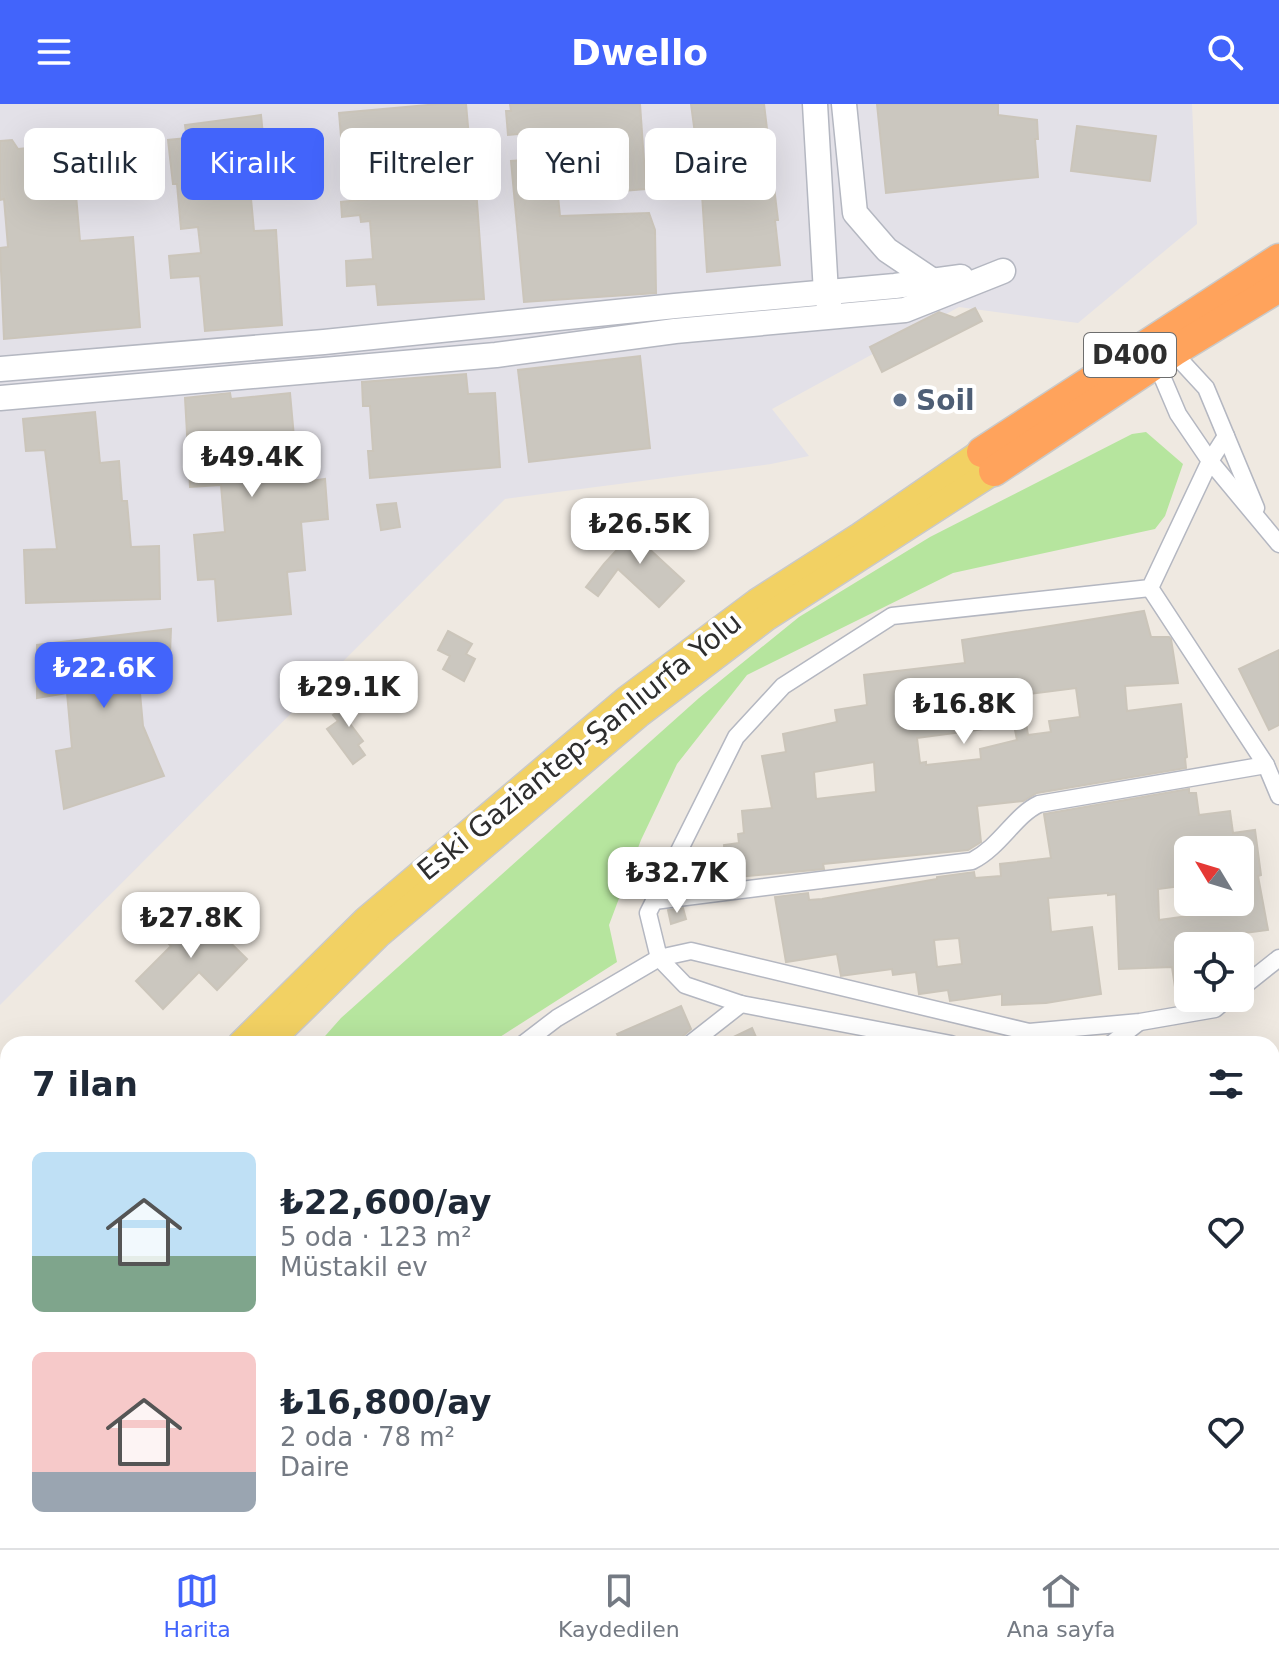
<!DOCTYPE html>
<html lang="tr">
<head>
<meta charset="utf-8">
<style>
	:root { --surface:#fff; --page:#f6f6f7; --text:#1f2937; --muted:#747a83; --line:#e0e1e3; --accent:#4264fb }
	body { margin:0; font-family:"DejaVu Sans",sans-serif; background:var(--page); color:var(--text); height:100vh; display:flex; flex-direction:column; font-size:30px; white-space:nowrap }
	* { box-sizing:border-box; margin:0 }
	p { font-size:26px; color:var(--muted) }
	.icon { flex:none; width:44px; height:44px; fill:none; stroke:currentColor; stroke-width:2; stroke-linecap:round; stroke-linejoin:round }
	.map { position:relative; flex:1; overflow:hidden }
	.panel { position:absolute; left:0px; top:932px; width:1280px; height:512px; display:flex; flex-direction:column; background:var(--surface); border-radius:24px 24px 0 0; box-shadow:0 8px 32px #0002 }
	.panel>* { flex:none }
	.guide { position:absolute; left:24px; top:24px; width:800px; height:72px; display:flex; gap:16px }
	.needle { width:52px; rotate:308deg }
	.tools { position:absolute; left:1174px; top:732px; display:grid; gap:16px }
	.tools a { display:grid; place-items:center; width:80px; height:80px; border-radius:12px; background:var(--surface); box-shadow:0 8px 32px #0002; font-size:40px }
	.price { position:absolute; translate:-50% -68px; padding:0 18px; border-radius:16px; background:#fff; color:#222; font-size:26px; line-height:52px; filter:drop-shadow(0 2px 4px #0008) }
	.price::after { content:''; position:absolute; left:50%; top:48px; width:24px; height:18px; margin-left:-12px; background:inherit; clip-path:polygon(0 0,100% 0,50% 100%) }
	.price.current { background:var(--accent); color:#fff }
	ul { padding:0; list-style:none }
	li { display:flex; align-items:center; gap:24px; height:200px; padding:0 32px }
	li span { display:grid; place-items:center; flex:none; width:224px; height:160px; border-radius:12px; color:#555 }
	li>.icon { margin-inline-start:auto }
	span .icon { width:96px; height:96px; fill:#fffc; stroke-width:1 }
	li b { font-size:34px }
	h2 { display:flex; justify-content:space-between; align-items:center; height:96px; padding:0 32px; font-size:34px }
	.chip { padding:0 28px; border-radius:12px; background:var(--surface); box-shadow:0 8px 32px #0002; font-size:28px; line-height:72px }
	.chip.current { background:var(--accent); color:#fff }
	header { display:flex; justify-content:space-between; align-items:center; height:104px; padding:0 32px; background:var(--accent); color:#fff; font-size:36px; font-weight:600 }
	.tabs { display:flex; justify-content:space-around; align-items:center; height:112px; border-top:2px solid var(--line); background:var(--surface); font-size:22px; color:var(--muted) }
	.tabs a { display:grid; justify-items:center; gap:4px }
	.tabs .current { color:var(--accent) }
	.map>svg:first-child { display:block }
	.industrial { fill:#e3e1e8 }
	.green { fill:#b6e59e }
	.building { fill:#cbc7bf; stroke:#cbc5ba; stroke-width:2; fill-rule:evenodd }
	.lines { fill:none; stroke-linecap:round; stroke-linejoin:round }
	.street-casing { stroke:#b4b7c1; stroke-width:19 }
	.secondary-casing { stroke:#b4b7c1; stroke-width:27 }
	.primary-casing { stroke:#c9c9c9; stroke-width:29 }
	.highway-casing { stroke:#c9c9c9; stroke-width:33 }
	.street { stroke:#fff; stroke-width:16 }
	.secondary { stroke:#fff; stroke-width:24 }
	.primary { stroke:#f2d163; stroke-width:26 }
	.highway { stroke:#ffa35c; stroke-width:30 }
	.service-dot { fill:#5c6f8a; stroke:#fff; stroke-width:3 }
	.labels { text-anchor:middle; stroke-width:8; stroke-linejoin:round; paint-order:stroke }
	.shield { fill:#fff; stroke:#6d6d6d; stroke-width:2 }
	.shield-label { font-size:26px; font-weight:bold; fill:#2e2e2e }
	.service-label { font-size:28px; font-weight:bold; fill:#4e5e75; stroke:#fff; text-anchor:start }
	.street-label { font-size:28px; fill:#2e2e2e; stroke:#fff }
</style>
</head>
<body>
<header><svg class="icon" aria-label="menu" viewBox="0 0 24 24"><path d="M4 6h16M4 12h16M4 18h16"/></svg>Dwello<svg class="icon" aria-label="search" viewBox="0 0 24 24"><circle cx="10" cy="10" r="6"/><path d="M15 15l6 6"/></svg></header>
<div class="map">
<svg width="1279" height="1444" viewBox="0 0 1279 1444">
	<rect width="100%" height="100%" fill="#efe9e1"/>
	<polygon class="industrial" points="0,0 1192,0 1197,120 1078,219 959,203 772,305 809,352 771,360 505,395 0,901"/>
	<polygon class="green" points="1146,328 1183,360 1165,412 1155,425 953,469 747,571 677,660 641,736 609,821 617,858 489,940 318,940 341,914 699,594 799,513 930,433 1132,330"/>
	<g class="building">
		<polygon points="439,0 466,0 471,56 474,56 484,195 378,201 376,180 347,182 346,157 373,155 370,117 361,118 360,111 342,113 341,98 368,95 363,43 342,44 339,9"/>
		<polygon points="510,0 640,0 646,85 558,92 560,112 649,109 655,126 656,189 524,198 511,57 541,55 539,28 508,31 506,7 511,7"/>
		<polygon points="691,0 764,0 778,116 775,116 780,161 707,168 701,75"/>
		<polygon points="877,0 998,0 998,11 1037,16 1038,35 1035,35 1038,73 886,89"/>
		<polygon points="261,11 267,71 249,73 254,127 276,126 282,221 205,227 200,172 171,174 169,152 201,149 198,123 181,125 177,80 173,80 168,36 187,34 185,21"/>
		<polygon points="1077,22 1156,32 1150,77 1071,67"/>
		<polygon points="12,36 18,45 58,41 59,50 97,49 96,68 125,66 127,88 76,91 80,137 133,133 140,223 4,235 0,144 8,143 4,95 0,96 0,37"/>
		<polygon points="975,204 982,217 882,268 870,243 939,208 955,214"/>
		<polygon points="640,252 650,344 529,358 518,266"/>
		<polygon points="466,270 468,290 495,289 500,363 370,374 368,347 373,347 370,302 363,302 362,278"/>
		<polygon points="230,289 231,295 290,289 294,333 307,332 311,377 325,375 328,415 301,418 305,466 287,468 291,510 218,517 215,475 198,476 194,431 225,428 221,381 190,383 185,294"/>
		<polygon points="95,308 100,359 119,357 122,397 127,397 131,443 159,442 160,495 26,499 24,446 57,445 45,346 26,347 23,315"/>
		<polygon points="396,399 400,423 381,426 377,401"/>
		<polygon points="649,411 663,424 646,442 684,477 659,503 618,465 598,492 586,483 604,460"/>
		<path d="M1144,507L1151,533H1169L1171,535L1178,579L1125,582L1127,607L1181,600L1187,653L1185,654L1186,664L1037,689L1023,697L977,702L981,738L968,746L823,760L824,765L727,774L724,741L739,739L738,730L744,729L742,707L772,704L762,652L786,648L783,630L837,618L835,606L867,601L864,571L965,559L962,536ZM1076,584L1080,613L1049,617L1051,628L1028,631L1021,591ZM1014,621L1017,636L980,645L981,655L926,661V658L920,659L917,634ZM874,658L876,688L816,695L814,668Z"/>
		<polygon points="171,525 169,573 139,578 143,622 164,672 64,705 56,647 72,644 67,589 37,594 37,541"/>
		<polygon points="448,527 472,540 466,550 475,555 464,577 443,565 450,552 438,546"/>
		<polygon points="1279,546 1279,621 1269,626 1239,565"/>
		<polygon points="370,585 373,588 348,617 363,637 358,641 365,651 353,660 327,625 338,617 333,611"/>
		<path d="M1189,685V689H1196L1199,711L1230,707L1233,729L1255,726L1261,771L1258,772L1268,826L1244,829L1245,842H1188V881L1175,883L1172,863L1119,865L1116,790L1108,791V789L1048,794L1051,828L1092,823L1101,890L1046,899L1002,901V890L950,897L948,886L919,890L916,868L893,871L892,865L841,872L837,850L786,858L775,793L808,789L809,796L822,795L937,775V773L974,768L975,774L1001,772L1000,760L1051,754L1044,710ZM1188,746H1240V798H1217L1218,808L1159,816L1158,785L1188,781ZM959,834L962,860L937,863L934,836Z"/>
		<polygon points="683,804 686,815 671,820 668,806"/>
		<polygon points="196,805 247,855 217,886 199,868 163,905 136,877 171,842 166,837"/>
		<polygon points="681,902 691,925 683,932 679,940 622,940 617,930"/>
		<polygon points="752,924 759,940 719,940"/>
	</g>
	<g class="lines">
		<g class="street-casing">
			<g id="street">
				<polyline points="1169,244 1206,284 1256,404"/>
				<polyline points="1155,256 1178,310 1210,357 1279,440"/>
				<polyline points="1150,484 1266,661 1279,692"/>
				<path d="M654,797L972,757C1001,742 1015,711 1039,700L1266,661"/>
				<polyline points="1240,885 1279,854"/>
				<polyline points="523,940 557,914 659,854 691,847 1029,928 1140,918 1215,905 1228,894"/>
				<polyline points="690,940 741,900"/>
				<polyline points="951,940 741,900 685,881 659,854 648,809 736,633 783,582 892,512 1150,484 1210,357 1226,332"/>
				<polyline points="1111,940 1138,919"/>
			</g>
		</g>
		<g class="secondary-casing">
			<g id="secondary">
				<polyline points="815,0 826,189 830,205"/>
				<polyline points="844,0 855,109 887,146 933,177"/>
				<polyline points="0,265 324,238 675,202 895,182 961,173"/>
				<polyline points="0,294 496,251 675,227 905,206 1003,167"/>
			</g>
		</g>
		<g class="primary-casing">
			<g id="primary">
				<polyline points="241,940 366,816 627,595 757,498 860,432 982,348"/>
				<polyline points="267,940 379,830 639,610 767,513 994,367"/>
				<polyline points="0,1235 8,1222"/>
				<polyline points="0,1269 8,1257"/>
			</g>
		</g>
		<g class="highway-casing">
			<g id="highway">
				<polyline points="982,348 1279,155"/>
				<polyline points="994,367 1174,247 1279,183"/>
			</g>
		</g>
		<use href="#street" class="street"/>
		<use href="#secondary" class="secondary"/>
		<use href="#primary" class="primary"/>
		<use href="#highway" class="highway"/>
	</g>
	<circle class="service-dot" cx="900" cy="296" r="8"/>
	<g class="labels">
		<rect class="shield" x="1084" y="229" width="92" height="44" rx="6"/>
		<g class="shield-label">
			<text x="1130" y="260">D400</text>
		</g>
		<g class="service-label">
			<text x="916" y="306">Soil</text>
		</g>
		<g class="street-label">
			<text transform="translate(579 642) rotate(-39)" y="10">Eski Gaziantep-Şanlıurfa Yolu</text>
		</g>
	</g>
</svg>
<div class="tools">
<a><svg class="needle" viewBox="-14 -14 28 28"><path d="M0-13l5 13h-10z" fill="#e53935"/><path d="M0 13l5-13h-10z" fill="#747a83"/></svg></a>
<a><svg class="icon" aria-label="locate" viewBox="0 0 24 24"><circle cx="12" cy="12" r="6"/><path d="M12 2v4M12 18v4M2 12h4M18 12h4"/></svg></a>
</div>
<b class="price" style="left:252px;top:395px">₺49.4K</b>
<b class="price" style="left:640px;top:462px">₺26.5K</b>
<b class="price current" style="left:104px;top:606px">₺22.6K</b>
<b class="price" style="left:349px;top:625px">₺29.1K</b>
<b class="price" style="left:964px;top:642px">₺16.8K</b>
<b class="price" style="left:677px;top:811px">₺32.7K</b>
<b class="price" style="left:191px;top:856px">₺27.8K</b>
<div class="guide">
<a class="chip">Satılık</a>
<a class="chip current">Kiralık</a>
<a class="chip">Filtreler</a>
<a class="chip">Yeni</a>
<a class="chip">Daire</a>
</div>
<section class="panel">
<h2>7 ilan<svg class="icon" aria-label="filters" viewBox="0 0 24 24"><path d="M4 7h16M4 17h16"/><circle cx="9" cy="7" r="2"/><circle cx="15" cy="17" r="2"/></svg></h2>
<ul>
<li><span style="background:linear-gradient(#bfe0f5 65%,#7fa58c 0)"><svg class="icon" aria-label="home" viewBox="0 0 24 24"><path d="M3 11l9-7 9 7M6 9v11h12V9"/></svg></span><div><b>₺22,600/ay</b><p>5 oda · 123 m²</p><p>Müstakil ev</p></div><svg class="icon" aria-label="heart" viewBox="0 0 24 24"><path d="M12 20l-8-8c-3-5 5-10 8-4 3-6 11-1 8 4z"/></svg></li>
<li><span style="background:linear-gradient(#f6c9c9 75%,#9aa5b1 0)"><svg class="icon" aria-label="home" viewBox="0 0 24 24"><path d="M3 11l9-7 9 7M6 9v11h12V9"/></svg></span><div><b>₺16,800/ay</b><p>2 oda · 78 m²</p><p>Daire</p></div><svg class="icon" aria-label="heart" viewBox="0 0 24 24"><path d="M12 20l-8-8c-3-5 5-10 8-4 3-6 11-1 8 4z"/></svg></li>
</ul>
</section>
</div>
<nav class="tabs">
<a class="current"><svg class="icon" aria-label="map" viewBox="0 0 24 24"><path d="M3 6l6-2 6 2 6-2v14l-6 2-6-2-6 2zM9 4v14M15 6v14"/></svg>Harita</a>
<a><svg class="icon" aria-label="saved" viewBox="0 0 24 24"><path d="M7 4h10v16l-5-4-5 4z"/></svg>Kaydedilen</a>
<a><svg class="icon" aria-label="home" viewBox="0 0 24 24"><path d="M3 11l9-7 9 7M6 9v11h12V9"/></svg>Ana sayfa</a>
</nav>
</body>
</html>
